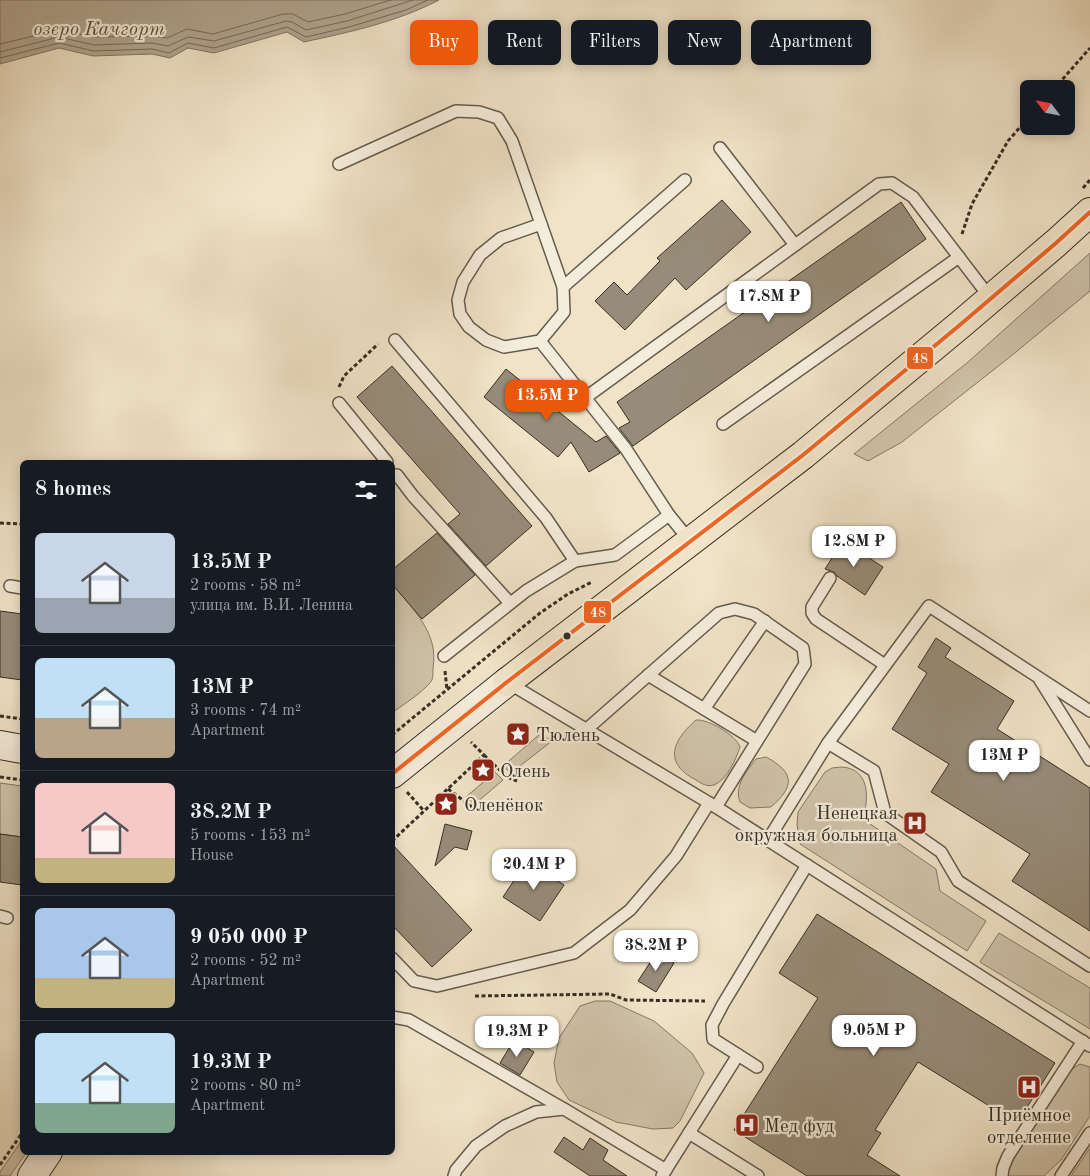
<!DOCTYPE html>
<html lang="en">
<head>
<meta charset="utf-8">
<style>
	:root { --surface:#171b24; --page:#242831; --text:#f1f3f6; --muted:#9ea1a6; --line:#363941; --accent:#ea580c }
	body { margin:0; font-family:"Old Standard TT",serif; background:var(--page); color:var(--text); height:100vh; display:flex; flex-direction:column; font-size:19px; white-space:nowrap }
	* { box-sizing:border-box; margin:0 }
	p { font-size:16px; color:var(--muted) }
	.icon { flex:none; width:28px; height:28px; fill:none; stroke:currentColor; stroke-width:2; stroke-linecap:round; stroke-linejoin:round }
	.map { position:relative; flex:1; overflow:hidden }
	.details { position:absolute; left:20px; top:460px; width:375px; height:695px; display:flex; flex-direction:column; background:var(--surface); border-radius:8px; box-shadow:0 2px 12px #0003 }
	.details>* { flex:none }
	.guide { position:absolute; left:410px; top:20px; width:475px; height:45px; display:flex; gap:10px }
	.needle { width:32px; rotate:302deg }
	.buttons { position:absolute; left:1020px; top:80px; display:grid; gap:10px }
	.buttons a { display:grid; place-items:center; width:55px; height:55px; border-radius:8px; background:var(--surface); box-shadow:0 2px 12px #0003; font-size:25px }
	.price { position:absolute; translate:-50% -42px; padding:0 11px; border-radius:10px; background:#fff; color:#222; font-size:16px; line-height:32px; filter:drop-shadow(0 1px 2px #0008) }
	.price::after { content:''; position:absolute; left:50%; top:30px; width:15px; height:11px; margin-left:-8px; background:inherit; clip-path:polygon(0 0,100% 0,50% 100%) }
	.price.active { background:var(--accent); color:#fff }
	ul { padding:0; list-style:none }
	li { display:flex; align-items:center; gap:15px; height:125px; padding:0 15px }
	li+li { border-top:1px solid var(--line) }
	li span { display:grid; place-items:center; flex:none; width:140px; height:100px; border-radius:8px; color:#555 }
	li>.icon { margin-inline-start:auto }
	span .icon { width:60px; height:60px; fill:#fffc; stroke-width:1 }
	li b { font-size:21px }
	h2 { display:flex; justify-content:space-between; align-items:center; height:60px; padding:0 15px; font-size:21px }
	.pill { padding:0 18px; border-radius:8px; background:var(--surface); box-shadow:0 2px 12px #0003; font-size:18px; line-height:45px }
	.pill.active { background:var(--accent); color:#fff }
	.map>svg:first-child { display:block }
	.green { fill:#d0c4ab; stroke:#837968 }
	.water { fill:#b1a590; stroke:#807565 }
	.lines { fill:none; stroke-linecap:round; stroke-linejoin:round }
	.shore { stroke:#746a5a; stroke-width:1 }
	.building { fill:#978c79; stroke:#362e25 }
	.service-casing { stroke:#645b4e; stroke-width:14 }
	.secondary-casing { stroke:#362e25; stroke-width:30 }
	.primary-casing { stroke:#362e25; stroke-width:30 }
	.path { stroke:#362e25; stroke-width:3; stroke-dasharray:4 2.5; stroke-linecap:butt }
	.service { stroke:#f5eddb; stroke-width:11 }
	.secondary { stroke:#f5eddb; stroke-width:28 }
	.primary { stroke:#f0e3c7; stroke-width:28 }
	.bus-1-casing { stroke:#f5eddb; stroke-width:8 }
	.bus-1 { stroke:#f26522; stroke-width:4 }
	.bus-dot { fill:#362e25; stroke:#f5eddb; stroke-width:2 }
	.labels { text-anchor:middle; stroke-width:4.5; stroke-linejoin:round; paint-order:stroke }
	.poi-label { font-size:19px; fill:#362e25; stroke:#f5eddb; text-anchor:start }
	.water-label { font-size:20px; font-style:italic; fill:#5b5245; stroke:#f5eddb }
	.line-badge { stroke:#f5eddb; stroke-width:2 }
	.badge-label { font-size:14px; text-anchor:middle; font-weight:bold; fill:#fff }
</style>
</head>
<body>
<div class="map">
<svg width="1090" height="1176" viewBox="0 0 1090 1176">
	<rect width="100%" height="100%" fill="#f0e3c7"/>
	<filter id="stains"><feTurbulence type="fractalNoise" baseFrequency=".004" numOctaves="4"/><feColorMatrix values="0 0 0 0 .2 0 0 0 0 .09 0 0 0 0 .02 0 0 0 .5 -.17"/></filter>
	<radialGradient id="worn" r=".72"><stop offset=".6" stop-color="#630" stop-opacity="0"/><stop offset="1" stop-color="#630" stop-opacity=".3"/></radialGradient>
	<g class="green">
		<polygon points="1090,253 1090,291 1011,356 902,442 868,461 854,454 968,362"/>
		<path d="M392,584C413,609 439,633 433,668C433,672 433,677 432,680C427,689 402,706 393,712Z"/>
		<path d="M696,720C708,719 736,735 740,747C736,759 727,780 714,785C707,787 702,784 696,780C663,763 672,741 696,720Z"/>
		<polygon points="540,734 552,741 511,773 503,766"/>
		<path d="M766,757C796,773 794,787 771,807L750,808L740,802C734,786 746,772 756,759Z"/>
		<path d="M841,767C870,768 869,798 863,819L936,869L940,891L986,921L967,951L800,844L797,825L798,812L825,772L832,768Z"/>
		<polygon points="495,772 503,780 475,804 466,797"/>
		<polygon points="0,783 22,786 22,837 0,834"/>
		<polygon points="999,933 1090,988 1090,1029 980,962"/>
		<polygon points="595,1001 610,1001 654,1021 692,1053 704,1073 680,1121 673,1128 653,1129 616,1122 569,1100 557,1082 554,1063 559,1038 580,1006"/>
		<polygon points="1080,1064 1090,1067 1090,1116 1061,1160 1044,1176 1007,1176 1009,1166 1072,1069"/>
		<polygon points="22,1140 22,1152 26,1153 10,1176 0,1176 0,1172"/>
		<polygon points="1090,1148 1090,1176 1071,1176"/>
	</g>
	<path class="water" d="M0,0H439C397,22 350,32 304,42L287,32L214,53L188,48L170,58L152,54L93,56L59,48L0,64Z"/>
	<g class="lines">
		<g class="shore">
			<polyline points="0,44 59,30 95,37 153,36 167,38 187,29 213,34 283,14 293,14 308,22 345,14 391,0"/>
			<polyline points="0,52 59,37 94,45 152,43 168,46 188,37 214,41 286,21 292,22 306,30 347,21 413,0"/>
			<polyline points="0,58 59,43 94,51 152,49 169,53 188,43 214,48 287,27 306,37 349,27 406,10 428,0"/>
		</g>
	</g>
	<g class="building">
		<polygon points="722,200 751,232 686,290 675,278 625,330 595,301 614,282 627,295 660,261 657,258"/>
		<polygon points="901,202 926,239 633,446 619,428 630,422 617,402"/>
		<polygon points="392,366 532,526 486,566 448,524 460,514 357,397"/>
		<polygon points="506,369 596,442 606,436 620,453 589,472 571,442 558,457 484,397"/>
		<polygon points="437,533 475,575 422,619 392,584 392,570"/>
		<polygon points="843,541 883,567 865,595 837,576 834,572 825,569"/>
		<polygon points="0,611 22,614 22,680 0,677"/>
		<polygon points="936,638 951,648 945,657 1014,701 997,729 1090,788 1090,931 1012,881 1030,854 931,792 949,764 892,729 927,673 918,667"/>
		<polygon points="445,824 472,831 467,850 455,847 435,866"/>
		<polygon points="0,834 22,837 22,885 0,882"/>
		<polygon points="392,844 472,930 432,967 392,925"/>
		<polygon points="527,861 564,885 540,921 503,897"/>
		<polygon points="817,914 1055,1063 1017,1123 918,1062 875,1130 881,1133 867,1155 900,1176 807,1176 734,1130 818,998 779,973"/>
		<polygon points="657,952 674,963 656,992 638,981"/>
		<polygon points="514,1040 534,1052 520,1075 500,1063"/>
		<polygon points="564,1137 583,1150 590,1138 608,1150 603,1160 627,1176 590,1176 554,1152"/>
	</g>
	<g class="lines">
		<g class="service-casing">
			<g id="service">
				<polyline points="720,148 795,245"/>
				<polyline points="339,164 456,111 479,112 498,118 512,141 541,224"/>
				<polygon points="541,224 563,287 564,312 540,341 504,347 486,340 469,327 460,314 458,300 463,282 480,255 501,238"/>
				<polyline points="563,287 685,180"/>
				<polyline points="395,340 546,518 575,561 526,591 444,656"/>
				<polyline points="540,341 626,449 669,515"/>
				<polyline points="585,398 879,184 892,183 913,197 991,299"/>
				<polyline points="339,403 387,462"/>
				<polyline points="723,424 959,257"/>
				<polyline points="392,476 397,475 413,496 510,603"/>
				<polyline points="575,561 615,555 669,515 690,541"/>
				<polyline points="830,578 812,607 812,613 816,619 885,665"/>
				<polyline points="10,586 22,588"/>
				<polyline points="648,675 757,741"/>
				<polyline points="1040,680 1090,760"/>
				<polyline points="507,682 716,807 1090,1046"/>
				<polyline points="704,709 765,621"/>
				<polyline points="587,729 719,613 735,609 754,614 803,648 805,664 716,807"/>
				<polyline points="828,743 874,771 885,813 941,852 958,881 1090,966"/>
				<polyline points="768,840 828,743 929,606 1090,711"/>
				<polyline points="0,916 7,918"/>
				<polyline points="392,958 414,981 437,986 574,953 630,910 676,856 709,803"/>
				<polyline points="392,1017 409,1020 564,1109"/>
				<polyline points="757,1067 713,1039 712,1025 723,1004 807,865"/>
				<polyline points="689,1133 758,1176"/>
				<polyline points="454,1176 456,1170 476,1146 505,1126 536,1112 564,1109 666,1170"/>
				<polyline points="662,1176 738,1055"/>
				<polyline points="1002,1176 1003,1168 1008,1156 1083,1041"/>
				<polyline points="1061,1176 1090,1133"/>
			</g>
		</g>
		<g class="secondary-casing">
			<g id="secondary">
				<polyline points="0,745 22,749"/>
				<polyline points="392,774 507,682"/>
				<polyline points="32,1176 48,1152"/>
			</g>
		</g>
		<g class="primary-casing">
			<polyline id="primary" points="507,682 803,455 961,324 1056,243 1090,212"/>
		</g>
		<g class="path">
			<polyline points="1054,89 1090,48"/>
			<polyline points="1083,188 1090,180"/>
			<polyline points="962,234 972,204 1008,141 1029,117"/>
			<polyline points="339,387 344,376 378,344"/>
			<polyline points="0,523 22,524"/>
			<polyline points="445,671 447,690"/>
			<polyline points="0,716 22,719"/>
			<polyline points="392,735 540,613 568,594 592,582"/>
			<polyline points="484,755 507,777 517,781"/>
			<polyline points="0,777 22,780"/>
			<polyline points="448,789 472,807 483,812"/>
			<polyline points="407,792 424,811"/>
			<polyline points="392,841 484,755 471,742"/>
			<polyline points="475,996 610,994 626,1000 705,1001"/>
			<polyline points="0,1165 22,1133"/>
		</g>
		<use href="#service" class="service"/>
		<use href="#secondary" class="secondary"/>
		<use href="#primary" class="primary"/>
		<g class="bus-1-casing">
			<polyline id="bus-1" points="392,774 507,682 803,455 961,324 1056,243 1090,212"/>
		</g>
		<use href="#bus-1" class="bus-1"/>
	</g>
	<defs>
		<g id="sight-square" transform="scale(1.25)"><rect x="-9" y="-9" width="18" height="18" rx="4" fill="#8f2418" stroke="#f5eddb"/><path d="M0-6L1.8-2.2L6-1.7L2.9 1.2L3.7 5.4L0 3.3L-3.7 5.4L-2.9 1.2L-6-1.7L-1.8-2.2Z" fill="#fff"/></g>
		<g id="hospital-square" transform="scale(1.25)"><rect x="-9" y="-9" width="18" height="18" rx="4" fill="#8f2418" stroke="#f5eddb"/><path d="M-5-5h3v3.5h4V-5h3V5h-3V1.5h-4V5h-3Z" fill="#fff"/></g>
	</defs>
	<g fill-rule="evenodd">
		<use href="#sight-square" x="518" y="734"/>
		<use href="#sight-square" x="483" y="770"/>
		<use href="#sight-square" x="446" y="804"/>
		<use href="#hospital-square" x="915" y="823"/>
		<use href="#hospital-square" x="1029" y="1087"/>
		<use href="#hospital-square" x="747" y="1125"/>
	</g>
	<circle class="bus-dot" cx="567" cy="636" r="4.5"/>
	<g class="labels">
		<g class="poi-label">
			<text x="536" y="741">Тюлень</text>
			<text x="500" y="777">Олень</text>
			<text x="464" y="811">Оленёнок</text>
			<text x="898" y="819" text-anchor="end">Ненецкая<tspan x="898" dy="22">окружная больница</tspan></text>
			<text x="1029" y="1121" text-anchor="middle">Приёмное<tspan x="1029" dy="22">отделение</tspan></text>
			<text x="764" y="1132">Мед фуд</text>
		</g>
		<g class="water-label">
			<text x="99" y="35">озеро Качгорт</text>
		</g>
	</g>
	<g class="line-badge">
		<rect x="906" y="346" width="28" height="24" rx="5" fill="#f26522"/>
		<rect x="583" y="600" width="29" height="24" rx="5" fill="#f26522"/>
	</g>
	<g class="badge-label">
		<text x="920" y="363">48</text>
		<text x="598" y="617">48</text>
	</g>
	<rect width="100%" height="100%" filter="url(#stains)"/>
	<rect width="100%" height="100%" fill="url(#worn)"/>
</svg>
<div class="buttons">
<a><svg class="needle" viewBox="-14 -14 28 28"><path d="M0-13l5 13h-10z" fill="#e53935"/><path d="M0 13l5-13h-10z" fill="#9ea1a6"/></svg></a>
</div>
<b class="price" style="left:769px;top:323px">17.8M ₽</b>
<b class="price active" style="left:547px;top:422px">13.5M ₽</b>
<b class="price" style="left:854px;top:568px">12.8M ₽</b>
<b class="price" style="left:1004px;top:782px">13M ₽</b>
<b class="price" style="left:534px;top:891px">20.4M ₽</b>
<b class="price" style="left:656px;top:972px">38.2M ₽</b>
<b class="price" style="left:874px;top:1057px">9.05M ₽</b>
<b class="price" style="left:517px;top:1058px">19.3M ₽</b>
<div class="guide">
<a class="pill active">Buy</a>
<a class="pill">Rent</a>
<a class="pill">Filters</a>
<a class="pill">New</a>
<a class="pill">Apartment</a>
</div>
<section class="details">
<h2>8 homes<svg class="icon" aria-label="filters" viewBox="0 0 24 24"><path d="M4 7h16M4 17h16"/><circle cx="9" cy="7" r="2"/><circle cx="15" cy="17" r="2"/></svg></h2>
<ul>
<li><span style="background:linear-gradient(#c9d6e8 65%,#9aa5b1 0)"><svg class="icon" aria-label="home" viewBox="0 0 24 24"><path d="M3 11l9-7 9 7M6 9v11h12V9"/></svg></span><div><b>13.5M ₽</b><p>2 rooms · 58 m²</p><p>улица им. В.И. Ленина</p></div></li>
<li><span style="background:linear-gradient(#bfe0f5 60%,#b9a48a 0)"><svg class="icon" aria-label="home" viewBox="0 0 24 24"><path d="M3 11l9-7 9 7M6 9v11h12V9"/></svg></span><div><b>13M ₽</b><p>3 rooms · 74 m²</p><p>Apartment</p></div></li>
<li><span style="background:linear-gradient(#f6c9c9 75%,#c2b280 0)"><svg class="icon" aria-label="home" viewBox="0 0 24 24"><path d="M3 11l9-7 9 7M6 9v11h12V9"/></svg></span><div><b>38.2M ₽</b><p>5 rooms · 153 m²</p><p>House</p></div></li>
<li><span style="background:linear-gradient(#a9c7e8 70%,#c2b280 0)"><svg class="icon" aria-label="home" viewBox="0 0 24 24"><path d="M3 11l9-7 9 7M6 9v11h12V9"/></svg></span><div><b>9 050 000 ₽</b><p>2 rooms · 52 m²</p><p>Apartment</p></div></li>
<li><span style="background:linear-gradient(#bfe0f5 70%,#7fa58c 0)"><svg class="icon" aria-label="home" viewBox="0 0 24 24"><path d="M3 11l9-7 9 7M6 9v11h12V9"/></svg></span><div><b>19.3M ₽</b><p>2 rooms · 80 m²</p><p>Apartment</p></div></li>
</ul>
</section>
</div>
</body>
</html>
